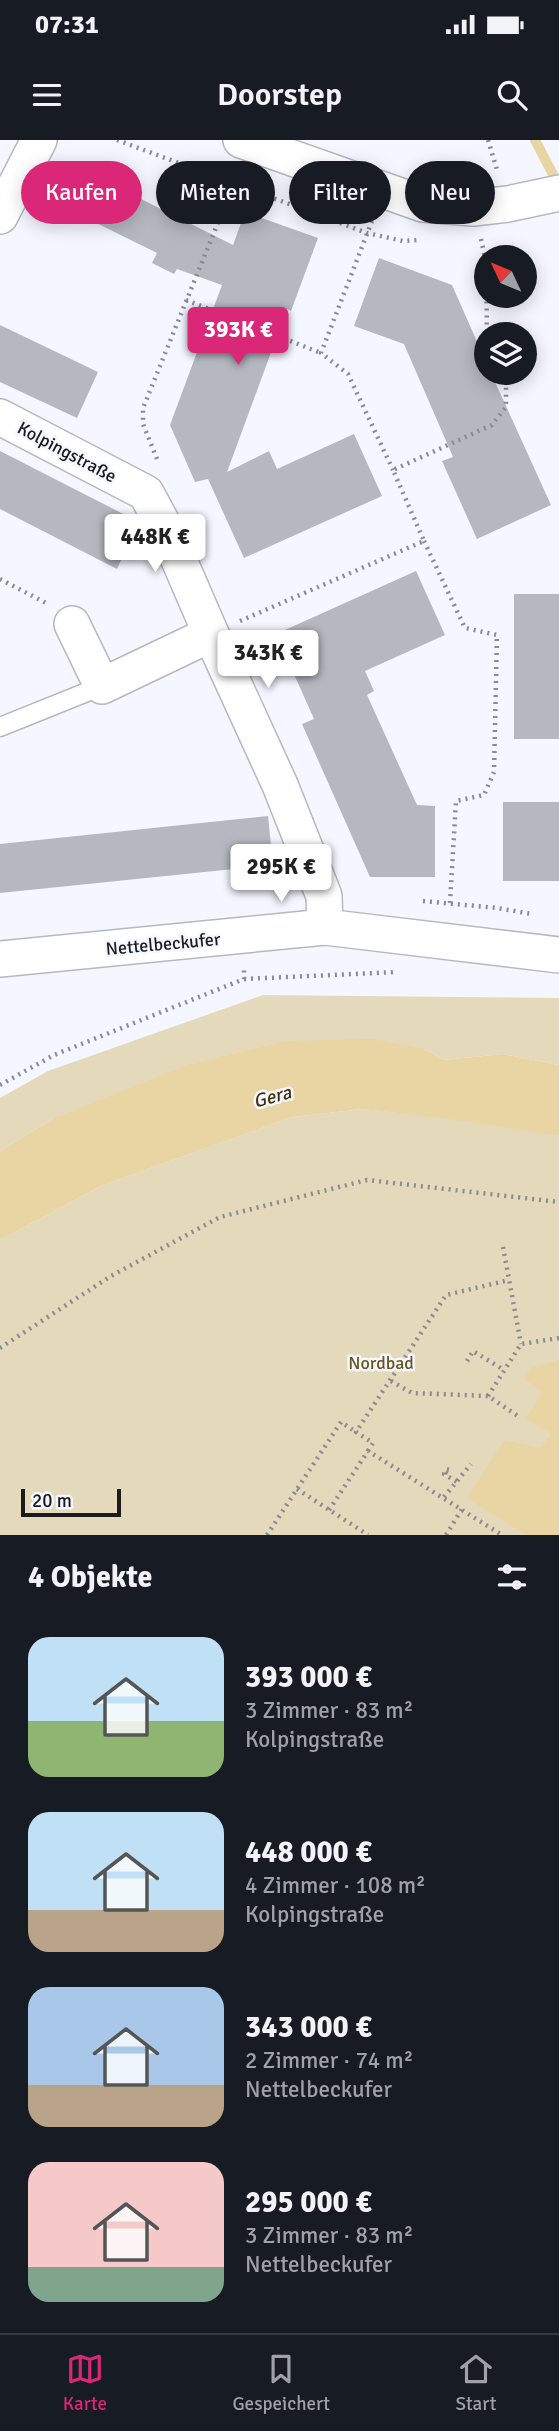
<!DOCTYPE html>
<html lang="de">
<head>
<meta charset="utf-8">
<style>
	:root { --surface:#171b24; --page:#20242c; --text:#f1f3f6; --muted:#9ea1a6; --line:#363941; --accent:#db2777 }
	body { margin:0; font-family:Signika,sans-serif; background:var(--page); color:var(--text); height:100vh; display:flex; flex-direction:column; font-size:26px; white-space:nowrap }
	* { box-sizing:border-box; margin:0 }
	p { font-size:23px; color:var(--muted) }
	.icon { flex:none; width:38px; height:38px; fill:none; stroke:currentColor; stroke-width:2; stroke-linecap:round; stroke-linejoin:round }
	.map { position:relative; height:1395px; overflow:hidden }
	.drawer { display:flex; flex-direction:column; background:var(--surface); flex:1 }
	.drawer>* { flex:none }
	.guide { position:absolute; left:21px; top:21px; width:518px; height:63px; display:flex; gap:14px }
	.needle { width:46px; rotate:314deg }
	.tools { position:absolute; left:474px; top:105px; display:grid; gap:14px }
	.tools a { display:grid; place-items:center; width:63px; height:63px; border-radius:50%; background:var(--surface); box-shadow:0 4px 18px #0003; font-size:35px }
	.scale { position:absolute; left:21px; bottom:18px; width:100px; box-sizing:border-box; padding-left:7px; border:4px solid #1b1b1e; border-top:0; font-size:19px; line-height:24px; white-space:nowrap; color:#1b1b1e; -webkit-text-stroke:5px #f4f7ff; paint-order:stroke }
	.price { position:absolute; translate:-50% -60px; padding:0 16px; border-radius:7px; background:#fff; color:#222; font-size:23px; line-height:46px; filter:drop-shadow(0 2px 4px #0008) }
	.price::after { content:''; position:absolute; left:50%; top:42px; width:21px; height:16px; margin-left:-10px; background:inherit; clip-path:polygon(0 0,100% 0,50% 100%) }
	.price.on { background:var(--accent); color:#fff }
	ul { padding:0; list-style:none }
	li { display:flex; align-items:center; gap:21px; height:175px; padding:0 28px }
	li span { display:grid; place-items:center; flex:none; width:196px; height:140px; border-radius:21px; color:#555 }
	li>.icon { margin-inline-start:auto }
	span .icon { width:84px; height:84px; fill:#fffc; stroke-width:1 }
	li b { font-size:30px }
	h2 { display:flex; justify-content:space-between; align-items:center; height:84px; padding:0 28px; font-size:30px }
	.pill { padding:0 24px; border-radius:32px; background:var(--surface); box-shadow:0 4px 18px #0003; font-size:24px; line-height:63px }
	.pill.on { background:var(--accent); color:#fff }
	.status { display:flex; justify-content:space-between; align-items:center; height:49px; padding:0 35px; background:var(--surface); direction:ltr }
	.status svg { height:19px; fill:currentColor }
	header { display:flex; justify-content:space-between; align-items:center; height:91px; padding:0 28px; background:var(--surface); font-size:32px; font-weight:600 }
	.tabs { display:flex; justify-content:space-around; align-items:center; height:98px; border-top:2px solid var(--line); background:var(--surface); font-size:19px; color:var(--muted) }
	.tabs a { display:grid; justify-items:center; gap:4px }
	.tabs .on { color:var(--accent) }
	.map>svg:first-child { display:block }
	.green { fill:#e4d9bb }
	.water { fill:#e9d5a3 }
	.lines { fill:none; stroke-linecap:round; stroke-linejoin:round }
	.stream { stroke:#e9d5a3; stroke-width:10 }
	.building { fill:#b5b8bf }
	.service-casing { stroke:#b5b8bf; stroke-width:21 }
	.minor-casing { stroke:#b5b8bf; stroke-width:38 }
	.path { stroke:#8a8b91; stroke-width:4.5; stroke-dasharray:2 5; stroke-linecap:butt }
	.service { stroke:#fff; stroke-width:18 }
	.minor { stroke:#fff; stroke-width:35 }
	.labels { text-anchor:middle; stroke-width:5; stroke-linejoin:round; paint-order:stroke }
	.street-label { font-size:18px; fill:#1b1b1e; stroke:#f4f7ff }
	.park-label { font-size:18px; fill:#69551a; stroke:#f4f7ff }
	.water-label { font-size:19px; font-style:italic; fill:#413309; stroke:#f4f7ff }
</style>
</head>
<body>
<div class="status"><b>07:31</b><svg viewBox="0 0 49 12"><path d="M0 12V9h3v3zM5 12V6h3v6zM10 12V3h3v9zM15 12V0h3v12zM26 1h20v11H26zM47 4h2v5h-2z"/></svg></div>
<header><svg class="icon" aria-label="menu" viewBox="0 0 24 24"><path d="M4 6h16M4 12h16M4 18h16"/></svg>Doorstep<svg class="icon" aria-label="search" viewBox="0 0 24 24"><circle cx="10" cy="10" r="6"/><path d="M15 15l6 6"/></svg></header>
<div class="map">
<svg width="559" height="1395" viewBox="0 0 559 1395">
	<rect width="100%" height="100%" fill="#f4f7ff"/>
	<g class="green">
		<polygon points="263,855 559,858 559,925 503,914 444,920 424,909 53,979 0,1011 0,958 48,931"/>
		<path d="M363,969C425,976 500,980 559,996V1395H0V1100L103,1045L293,977Z"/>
	</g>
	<g class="water">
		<polygon points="373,899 424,909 444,920 503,914 559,925 559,996 464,981 363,969 293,977 103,1045 0,1100 0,1011 53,979 184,926 285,901"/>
		<polygon points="559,1220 559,1395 526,1395 467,1358 504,1300 541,1308 551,1294 526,1279 542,1252 524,1239 531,1228"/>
	</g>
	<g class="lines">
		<polyline class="stream" points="535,0 559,46"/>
	</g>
	<g class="building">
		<polygon points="85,31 233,105 245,72 318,98 291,171 287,169 227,332 269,311 277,329 354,294 382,356 244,418 208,339 195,342 170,285 222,145 177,129 174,134 152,123 157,113 66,68"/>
		<polygon points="379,118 452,145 486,222 486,233 491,233 551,365 477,399 442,321 453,317 404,204 354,186"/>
		<polygon points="0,185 98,232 77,278 0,242"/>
		<polygon points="0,311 139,382 117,429 0,369"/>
		<polygon points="416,431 445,495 365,531 374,551 367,555 417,665 435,666 435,737 370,737 302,584 314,579 276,494"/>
		<rect x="514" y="454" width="45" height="145"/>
		<rect x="503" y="662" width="56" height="79"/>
		<polygon points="268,676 273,725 0,753 0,704"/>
	</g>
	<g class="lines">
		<g class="service-casing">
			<polyline id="service" points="0,587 102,546"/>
		</g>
		<g class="minor-casing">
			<g id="minor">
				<polyline points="241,0 423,64 473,68 508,64 559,53"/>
				<polyline points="0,76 39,0"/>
				<polyline points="0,277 146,353 166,390 211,494"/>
				<polyline points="72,484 102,546 211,494 280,645 324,756 325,787"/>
				<polyline points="0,819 325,787 559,815"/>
			</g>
		</g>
		<g class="path">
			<polyline points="117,0 367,93 403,101 419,100"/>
			<polyline points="488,0 498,33"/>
			<polyline points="372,81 321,213 348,234 393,330"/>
			<polyline points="481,99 486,122 487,194"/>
			<polyline points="186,160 321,213"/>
			<polyline points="157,319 143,284 143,268 234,43"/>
			<polyline points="424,401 465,488 497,495 494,632 484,655 456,661 450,763"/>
			<polyline points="0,439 46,463"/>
			<polyline points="240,481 424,401 393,330 492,285 506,267 506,242 502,233"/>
			<polyline points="423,761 497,768 532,774"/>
			<polyline points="244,839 397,832"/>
			<polyline points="0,945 54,915 244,839 244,830"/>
			<polyline points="503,1107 521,1204"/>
			<polyline points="0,1208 111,1136 220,1077 367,1040 559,1062"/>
			<polyline points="467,1221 473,1211 504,1230"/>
			<polyline points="391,1241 412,1253 488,1256 518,1276"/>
			<polyline points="488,1256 521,1204 559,1198"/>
			<polyline points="368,1311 373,1303 356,1292 446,1155 509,1140"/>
			<polyline points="446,1332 448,1333 450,1330 446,1329 444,1334 457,1342"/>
			<polyline points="297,1349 368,1395"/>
			<polyline points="444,1357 471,1324"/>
			<polyline points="329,1370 368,1311 502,1395"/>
			<polyline points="267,1395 341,1282 356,1292"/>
			<polyline points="446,1395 462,1369"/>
		</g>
		<use href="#service" class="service"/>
		<use href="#minor" class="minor"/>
	</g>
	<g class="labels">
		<g class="street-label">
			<text transform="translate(67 312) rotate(28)" y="6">Kolpingstraße</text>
			<text transform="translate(163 804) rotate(-5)" y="6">Nettelbeckufer</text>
		</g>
		<g class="park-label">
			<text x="381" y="1229">Nordbad</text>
		</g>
		<g class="water-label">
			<text transform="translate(272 956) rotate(-15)" y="7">Gera</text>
		</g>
	</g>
</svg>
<div class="tools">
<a><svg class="needle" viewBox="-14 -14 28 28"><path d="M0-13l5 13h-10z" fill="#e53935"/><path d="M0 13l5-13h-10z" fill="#9ea1a6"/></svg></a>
<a><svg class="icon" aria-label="layers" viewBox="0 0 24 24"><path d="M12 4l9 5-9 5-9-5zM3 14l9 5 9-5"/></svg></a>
</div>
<div class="scale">20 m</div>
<b class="price on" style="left:238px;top:227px">393K €</b>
<b class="price" style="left:155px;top:434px">448K €</b>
<b class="price" style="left:268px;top:550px">343K €</b>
<b class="price" style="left:281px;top:764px">295K €</b>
<div class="guide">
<a class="pill on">Kaufen</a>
<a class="pill">Mieten</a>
<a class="pill">Filter</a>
<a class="pill">Neu</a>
</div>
</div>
<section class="drawer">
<h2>4 Objekte<svg class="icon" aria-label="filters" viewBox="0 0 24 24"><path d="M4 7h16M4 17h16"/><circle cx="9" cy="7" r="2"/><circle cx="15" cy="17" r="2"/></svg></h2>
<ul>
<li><span style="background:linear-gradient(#bfe0f5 60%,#8fb573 0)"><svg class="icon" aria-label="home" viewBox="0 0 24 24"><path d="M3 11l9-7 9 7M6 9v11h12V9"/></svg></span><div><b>393 000 €</b><p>3 Zimmer · 83 m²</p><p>Kolpingstraße</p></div></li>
<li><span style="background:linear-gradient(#bfe0f5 70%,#b9a48a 0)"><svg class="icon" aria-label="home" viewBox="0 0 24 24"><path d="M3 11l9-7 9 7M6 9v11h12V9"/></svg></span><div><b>448 000 €</b><p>4 Zimmer · 108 m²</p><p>Kolpingstraße</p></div></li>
<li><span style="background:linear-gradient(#a9c7e8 70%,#b9a48a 0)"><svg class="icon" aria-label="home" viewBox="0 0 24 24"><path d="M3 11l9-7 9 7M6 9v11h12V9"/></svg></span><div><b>343 000 €</b><p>2 Zimmer · 74 m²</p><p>Nettelbeckufer</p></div></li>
<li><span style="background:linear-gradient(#f6c9c9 75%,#7fa58c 0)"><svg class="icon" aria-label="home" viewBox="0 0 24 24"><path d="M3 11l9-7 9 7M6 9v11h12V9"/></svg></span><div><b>295 000 €</b><p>3 Zimmer · 83 m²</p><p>Nettelbeckufer</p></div></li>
</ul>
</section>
<nav class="tabs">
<a class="on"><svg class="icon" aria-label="map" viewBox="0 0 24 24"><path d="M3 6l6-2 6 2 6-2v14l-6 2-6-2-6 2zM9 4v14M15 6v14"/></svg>Karte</a>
<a><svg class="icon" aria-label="saved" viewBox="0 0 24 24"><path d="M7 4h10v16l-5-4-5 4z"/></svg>Gespeichert</a>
<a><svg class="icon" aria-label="home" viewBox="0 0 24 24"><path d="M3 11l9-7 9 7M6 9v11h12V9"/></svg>Start</a>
</nav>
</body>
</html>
